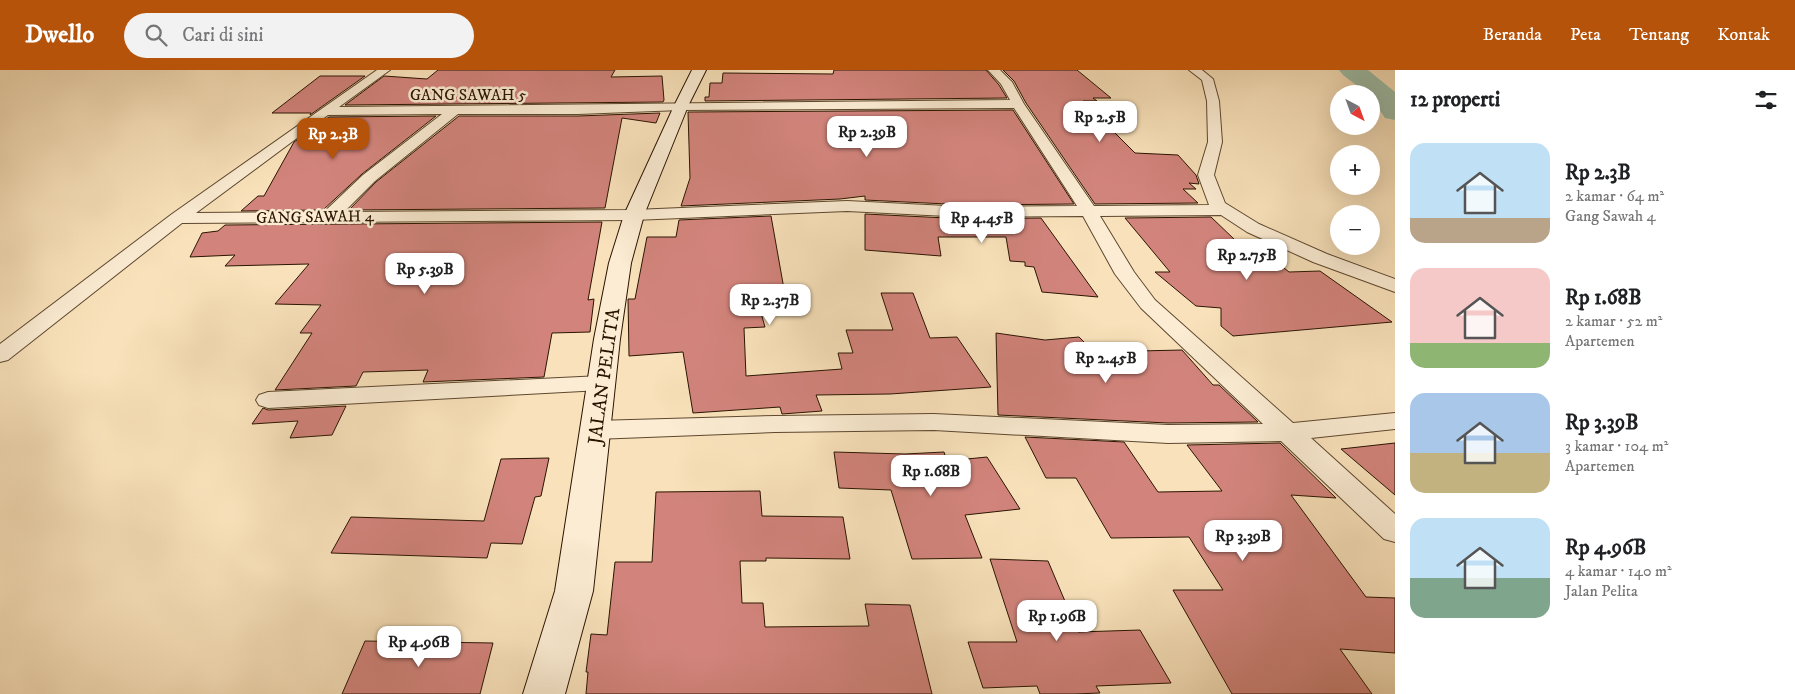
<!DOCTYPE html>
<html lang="id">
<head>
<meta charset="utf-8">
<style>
	:root { --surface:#fff; --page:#f2f2f2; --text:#202124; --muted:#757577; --accent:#b45309 }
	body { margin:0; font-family:"IM FELL DW Pica",serif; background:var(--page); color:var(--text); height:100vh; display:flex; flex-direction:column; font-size:19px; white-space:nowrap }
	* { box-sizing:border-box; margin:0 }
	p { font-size:16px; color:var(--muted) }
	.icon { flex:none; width:28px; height:28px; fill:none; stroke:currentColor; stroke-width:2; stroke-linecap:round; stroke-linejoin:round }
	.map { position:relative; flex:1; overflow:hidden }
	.side { display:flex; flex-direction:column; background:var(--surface); width:400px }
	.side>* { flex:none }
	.needle { width:32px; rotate:139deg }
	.tools { position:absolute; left:1330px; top:15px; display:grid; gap:10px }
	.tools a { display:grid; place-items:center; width:50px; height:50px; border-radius:50%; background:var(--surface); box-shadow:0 5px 20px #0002; font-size:25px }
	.price { position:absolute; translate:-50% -42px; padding:0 11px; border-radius:10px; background:#fff; color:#222; font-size:16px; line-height:32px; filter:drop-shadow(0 1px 2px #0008) }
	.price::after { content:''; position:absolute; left:50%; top:30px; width:15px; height:11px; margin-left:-8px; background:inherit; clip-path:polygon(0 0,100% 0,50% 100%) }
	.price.current { background:var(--accent); color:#fff }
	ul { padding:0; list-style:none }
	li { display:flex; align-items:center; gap:15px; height:125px; padding:0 15px }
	li span { display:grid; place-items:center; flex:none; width:140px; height:100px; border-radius:15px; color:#555 }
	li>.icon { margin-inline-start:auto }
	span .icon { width:60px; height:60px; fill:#fffc; stroke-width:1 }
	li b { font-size:21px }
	h2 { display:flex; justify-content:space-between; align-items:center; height:60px; padding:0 15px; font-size:21px }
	header { display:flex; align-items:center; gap:30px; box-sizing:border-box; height:70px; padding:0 25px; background:var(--accent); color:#fff }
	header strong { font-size:24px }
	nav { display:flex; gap:28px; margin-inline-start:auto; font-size:18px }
	.search { width:350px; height:45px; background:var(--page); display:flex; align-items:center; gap:12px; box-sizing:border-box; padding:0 18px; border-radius:28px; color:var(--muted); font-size:19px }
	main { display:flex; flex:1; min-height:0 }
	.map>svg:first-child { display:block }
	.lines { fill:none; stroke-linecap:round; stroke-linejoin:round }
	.river { fill:#9fbfaa; fill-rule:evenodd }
	.building { fill:#d2847c; stroke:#2a1400 }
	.street-casing { stroke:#5e482f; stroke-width:2 }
	.secondary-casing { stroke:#2a1400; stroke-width:2 }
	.street { fill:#fbecd3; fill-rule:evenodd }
	.secondary { fill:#fbecd3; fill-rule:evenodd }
	.labels { text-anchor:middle; stroke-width:5; stroke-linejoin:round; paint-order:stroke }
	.far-street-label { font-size:16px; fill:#2a1400; stroke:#fbecd3 }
	.street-label { font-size:19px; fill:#2a1400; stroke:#fbecd3 }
</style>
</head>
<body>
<header>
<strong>Dwello</strong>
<div class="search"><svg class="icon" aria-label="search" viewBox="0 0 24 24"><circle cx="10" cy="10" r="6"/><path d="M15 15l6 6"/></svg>Cari di sini</div>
<nav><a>Beranda</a><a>Peta</a><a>Tentang</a><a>Kontak</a></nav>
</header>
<main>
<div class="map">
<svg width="1395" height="624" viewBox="0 0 1395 624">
	<rect width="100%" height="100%" fill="#f9e2bb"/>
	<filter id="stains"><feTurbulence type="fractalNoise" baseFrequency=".004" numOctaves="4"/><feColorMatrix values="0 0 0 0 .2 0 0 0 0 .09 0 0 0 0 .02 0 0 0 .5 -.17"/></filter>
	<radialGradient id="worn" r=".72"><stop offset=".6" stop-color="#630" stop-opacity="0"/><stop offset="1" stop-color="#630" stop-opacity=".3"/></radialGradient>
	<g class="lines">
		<polygon class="river" points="1339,0 1368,0 1395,22 1395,50 1385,48 1371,27 1371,24 1368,24 1343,5"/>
	</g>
	<g class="building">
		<polygon points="438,0 615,0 611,7 662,6 664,30 663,32 345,35 384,6 427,9"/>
		<polygon points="834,0 986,0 999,15 1007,28 705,31 705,27 709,27 710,13 722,13 723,3 833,4"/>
		<polygon points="1003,0 1077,0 1111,28 1093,28 1097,31 1083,31 1135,83 1178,85 1196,105 1199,114 1189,113 1196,119 1183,119 1198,133 1095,134 1026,33 1014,11"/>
		<polygon points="320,6 365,6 310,45 311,43 272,43"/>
		<polygon points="1013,40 1074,134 967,135 865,130 865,126 840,129 681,136 690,108 688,42"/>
		<polygon points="660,43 656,53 622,48 605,138 349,140 376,112 459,46 578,46"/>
		<polygon points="436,46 362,104 323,140 241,141 258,126 264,126 294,72 329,47"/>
		<polygon points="865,144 967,149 1041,148 1098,227 1042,222 1034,197 1025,196 1025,192 1010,191 1006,167 938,167 941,186 865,180"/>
		<polygon points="771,146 784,219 755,222 765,257 744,258 746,306 842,299 838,283 853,283 846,260 893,260 881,223 913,223 930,268 957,267 991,317 890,324 816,325 822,341 782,344 780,337 693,343 683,282 629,286 628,229 635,229 647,167 676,167 679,150"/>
		<polygon points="1211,147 1235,170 1249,170 1289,202 1320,201 1392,252 1233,266 1221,256 1221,238 1196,236 1155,202 1170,202 1125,148"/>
		<polygon points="602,152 588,230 594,229 590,262 552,263 544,307 423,312 428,300 363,302 356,316 275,320 312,263 300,263 321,235 275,234 309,194 225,196 235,185 190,187 202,163 218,161 225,155"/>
		<polygon points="996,263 1045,270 1079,267 1094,282 1182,280 1213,315 1219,315 1258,352 1168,353 998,345"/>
		<polygon points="346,336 332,365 290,368 298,351 252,354 263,338 268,340"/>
		<polygon points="1025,367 1124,372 1158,422 1222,421 1187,375 1280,373 1336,428 1291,425 1366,527 1395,528 1395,583 1340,579 1372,624 1232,624 1173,520 1223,520 1189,467 1111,468 1076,408 1046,408"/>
		<polygon points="1395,373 1395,425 1341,379"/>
		<polygon points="834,382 905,384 944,382 947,391 987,387 1020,439 965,445 982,488 912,489 891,420 839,418"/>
		<polygon points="549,388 541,426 535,427 522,474 491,473 487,488 331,483 351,447 484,451 501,389"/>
		<polygon points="760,421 762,446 843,447 850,489 766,488 766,491 740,491 742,533 763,533 765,557 869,556 865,534 910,535 932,624 586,624 588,602 586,602 591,564 607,565 615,492 652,492 656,422"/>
		<polygon points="990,489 1048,491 1078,562 1140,560 1171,613 1096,616 1100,623 1074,624 1040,624 1037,616 983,618 968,572 1017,572"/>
		<polygon points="365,571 493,573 480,624 342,624"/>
	</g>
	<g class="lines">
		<g class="street-casing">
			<g id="street">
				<path d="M377,0H390L339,37L1010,30L1001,14L988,0H1000L1012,12L1024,34L1094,136L1209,135L1198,105L1208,72L1207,31L1202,10L1189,0H1202L1213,9L1219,31L1222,72L1214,105L1225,133L1259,154L1327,184L1395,209V222L1313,192L1247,162L1221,145L1100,146L1134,202L1155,230L1293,353L1395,343V359L1311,368L1395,444V472L1384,469L1281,371L1168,373L934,360L775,362L595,369L586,366L582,360L586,354L595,351L775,346L934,344L1168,355L1263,354L1141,238L1115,204L1083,146L967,147L847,141L634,150L182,153L8,290L0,292V274L172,144ZM1014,38L1077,136L967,137L847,131L634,140L344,142L375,111L458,44H578L681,40ZM442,44L363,105L324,142L196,143L328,45Z"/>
				<polygon points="601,306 609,308 613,313 609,318 601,320 268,338 259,335 256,330 259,325 268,322"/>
			</g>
		</g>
		<g class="secondary-casing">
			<polygon id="secondary" points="692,0 706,0 688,36 644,145 631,193 620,269 593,521 565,624 523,624 555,521 594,269 609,193 624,145 674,36"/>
		</g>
		<use href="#street" class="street"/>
		<use href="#secondary" class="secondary"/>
	</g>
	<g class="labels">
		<g class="far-street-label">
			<text x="468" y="30">GANG SAWAH 5</text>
			<text transform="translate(315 146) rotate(-1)" y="6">GANG SAWAH 4</text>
		</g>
		<g class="street-label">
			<text transform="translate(603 306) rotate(-82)" y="7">JALAN PELITA</text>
		</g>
	</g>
	<rect width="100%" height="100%" filter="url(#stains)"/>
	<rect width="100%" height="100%" fill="url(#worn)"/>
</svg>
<div class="tools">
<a><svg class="needle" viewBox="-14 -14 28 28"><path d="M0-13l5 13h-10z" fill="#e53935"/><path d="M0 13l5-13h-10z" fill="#757577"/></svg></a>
<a>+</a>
<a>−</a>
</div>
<b class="price" style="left:1100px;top:73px">Rp 2.5B</b>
<b class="price" style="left:867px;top:88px">Rp 2.39B</b>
<b class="price current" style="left:333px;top:90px">Rp 2.3B</b>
<b class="price" style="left:982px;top:174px">Rp 4.45B</b>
<b class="price" style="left:1247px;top:211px">Rp 2.75B</b>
<b class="price" style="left:425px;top:225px">Rp 5.39B</b>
<b class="price" style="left:770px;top:256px">Rp 2.37B</b>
<b class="price" style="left:1106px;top:314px">Rp 2.45B</b>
<b class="price" style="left:931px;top:427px">Rp 1.68B</b>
<b class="price" style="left:1243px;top:492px">Rp 3.39B</b>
<b class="price" style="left:1057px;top:572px">Rp 1.96B</b>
<b class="price" style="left:419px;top:598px">Rp 4.96B</b>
</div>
<section class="side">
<h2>12 properti<svg class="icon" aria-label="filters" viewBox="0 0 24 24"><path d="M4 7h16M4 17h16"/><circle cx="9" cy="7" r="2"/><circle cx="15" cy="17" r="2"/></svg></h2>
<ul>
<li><span style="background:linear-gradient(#bfe0f5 75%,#b9a48a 0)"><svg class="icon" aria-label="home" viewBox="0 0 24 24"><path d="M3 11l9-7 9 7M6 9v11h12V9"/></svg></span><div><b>Rp 2.3B</b><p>2 kamar · 64 m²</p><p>Gang Sawah 4</p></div></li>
<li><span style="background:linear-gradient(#f6c9c9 75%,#8fb573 0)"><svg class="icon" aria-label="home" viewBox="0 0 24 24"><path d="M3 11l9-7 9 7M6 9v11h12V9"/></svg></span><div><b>Rp 1.68B</b><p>2 kamar · 52 m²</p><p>Apartemen</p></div></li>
<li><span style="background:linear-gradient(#a9c7e8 60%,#c2b280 0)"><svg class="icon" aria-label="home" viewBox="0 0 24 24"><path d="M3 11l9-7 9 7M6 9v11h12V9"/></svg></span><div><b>Rp 3.39B</b><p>3 kamar · 104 m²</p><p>Apartemen</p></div></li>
<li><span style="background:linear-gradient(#bfe0f5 60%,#7fa58c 0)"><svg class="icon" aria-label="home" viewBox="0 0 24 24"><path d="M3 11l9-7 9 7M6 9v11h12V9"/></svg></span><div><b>Rp 4.96B</b><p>4 kamar · 140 m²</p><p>Jalan Pelita</p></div></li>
</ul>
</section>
</main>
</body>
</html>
